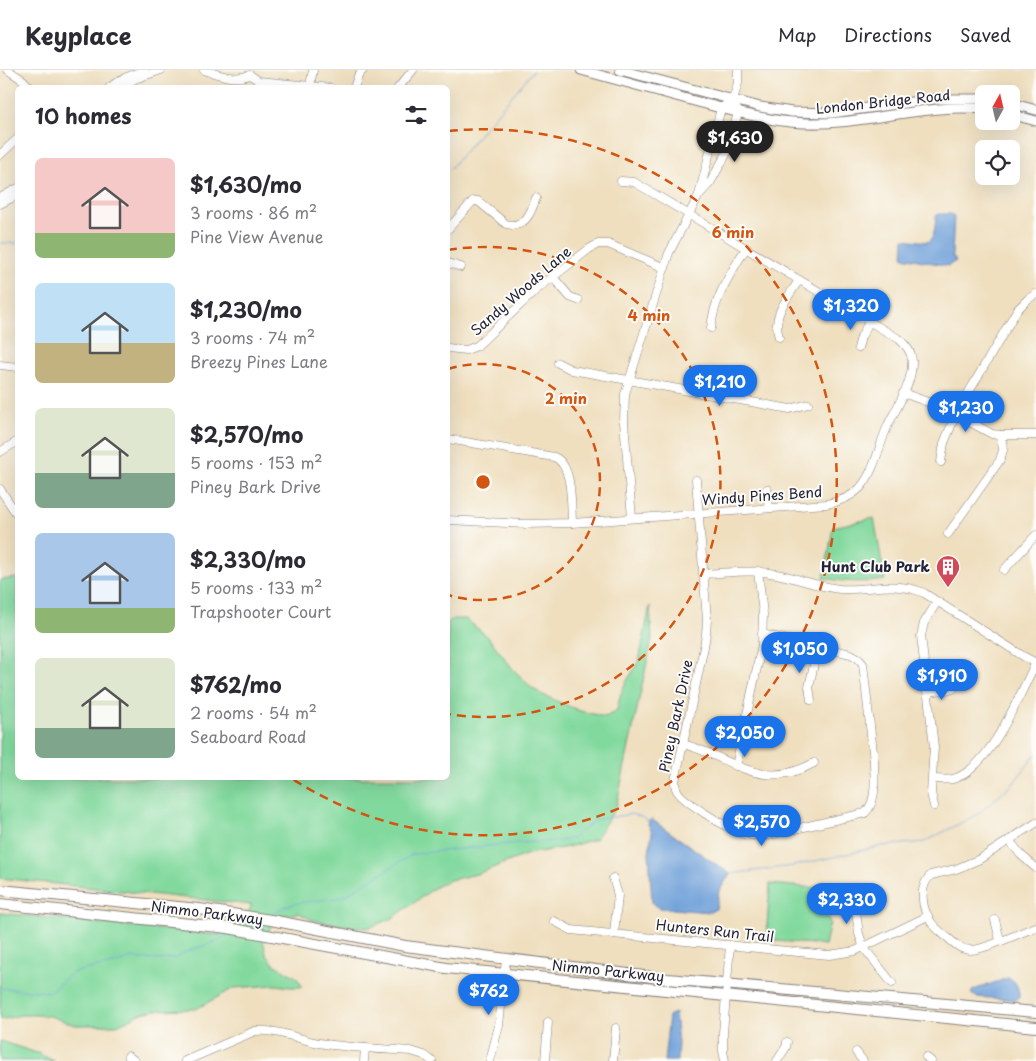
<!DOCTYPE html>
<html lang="en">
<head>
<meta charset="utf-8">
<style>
	:root { --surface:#fff; --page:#f2f2f3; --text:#2b2b33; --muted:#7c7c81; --line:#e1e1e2; --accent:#1a73e8 }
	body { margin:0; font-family:"Playpen Sans",sans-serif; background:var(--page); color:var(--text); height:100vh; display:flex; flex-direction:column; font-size:19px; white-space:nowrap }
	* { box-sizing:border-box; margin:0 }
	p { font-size:16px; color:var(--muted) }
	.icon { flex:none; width:28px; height:28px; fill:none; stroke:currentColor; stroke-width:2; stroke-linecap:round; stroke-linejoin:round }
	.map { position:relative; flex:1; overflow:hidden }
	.drawer { position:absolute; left:15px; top:15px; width:435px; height:695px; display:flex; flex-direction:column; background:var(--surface); border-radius:8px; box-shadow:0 5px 20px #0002 }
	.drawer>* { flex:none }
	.needle { width:32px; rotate:8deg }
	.tools { position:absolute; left:975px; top:15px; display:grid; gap:10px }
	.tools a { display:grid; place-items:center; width:45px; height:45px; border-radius:8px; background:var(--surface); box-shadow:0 5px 20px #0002; font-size:25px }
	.price { position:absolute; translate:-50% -42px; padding:0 11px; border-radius:18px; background:var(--accent); color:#fff; font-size:16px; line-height:32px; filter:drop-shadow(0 1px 2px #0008) }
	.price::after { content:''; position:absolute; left:50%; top:30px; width:15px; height:11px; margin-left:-8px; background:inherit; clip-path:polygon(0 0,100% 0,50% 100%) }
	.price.selected { background:#222; color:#fff }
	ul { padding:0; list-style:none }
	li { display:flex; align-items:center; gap:15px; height:125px; padding:0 20px }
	li span { display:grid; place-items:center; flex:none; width:140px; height:100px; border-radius:8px; color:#555 }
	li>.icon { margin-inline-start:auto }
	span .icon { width:60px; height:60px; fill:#fffc; stroke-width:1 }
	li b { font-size:21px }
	h2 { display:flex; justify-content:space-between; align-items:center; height:60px; padding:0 20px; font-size:21px }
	header { display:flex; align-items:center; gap:30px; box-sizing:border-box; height:70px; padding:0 25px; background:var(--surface); border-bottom:1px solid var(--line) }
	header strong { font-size:24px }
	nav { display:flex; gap:28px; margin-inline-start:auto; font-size:18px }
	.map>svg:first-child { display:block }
	.green { fill:#81d99d; stroke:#527e6c }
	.water { fill:#6fa0d9; stroke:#48618a }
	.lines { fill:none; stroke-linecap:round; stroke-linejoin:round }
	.stream { stroke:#6fa0d9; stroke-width:1 }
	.minor-casing { stroke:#88807d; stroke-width:9 }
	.major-casing { stroke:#88807d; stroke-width:11 }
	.highway-casing { stroke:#88807d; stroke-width:12 }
	.minor { stroke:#fff; stroke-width:8 }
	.major { stroke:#fff; stroke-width:9 }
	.highway { stroke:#fff; stroke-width:10 }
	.ring { fill:none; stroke:#d45411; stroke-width:2.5; stroke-dasharray:9 6 }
	.labels { text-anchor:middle; stroke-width:4; stroke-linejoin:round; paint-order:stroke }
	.street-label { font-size:14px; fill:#22223b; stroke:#fdfcf7 }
	.poi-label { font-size:14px; font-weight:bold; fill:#22223b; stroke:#fdfcf7; text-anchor:end }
	.centre { fill:#d45411; stroke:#fdfcf7; stroke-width:2.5 }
	.ring-label { font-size:15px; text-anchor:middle; font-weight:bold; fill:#d45411; stroke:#fdfcf7; stroke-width:4; stroke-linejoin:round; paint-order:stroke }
</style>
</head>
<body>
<header>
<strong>Keyplace</strong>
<nav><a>Map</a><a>Directions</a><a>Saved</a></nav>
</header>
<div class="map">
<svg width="1036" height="991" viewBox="0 0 1036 991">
	<rect width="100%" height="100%" fill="#fdfcf7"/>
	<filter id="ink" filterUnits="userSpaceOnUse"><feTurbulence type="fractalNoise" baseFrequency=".02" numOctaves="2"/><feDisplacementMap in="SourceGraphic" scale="10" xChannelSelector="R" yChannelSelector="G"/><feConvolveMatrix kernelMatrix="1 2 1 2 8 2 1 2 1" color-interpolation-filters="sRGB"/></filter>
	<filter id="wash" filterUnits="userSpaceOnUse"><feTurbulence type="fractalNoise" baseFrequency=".0096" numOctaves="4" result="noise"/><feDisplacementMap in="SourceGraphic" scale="20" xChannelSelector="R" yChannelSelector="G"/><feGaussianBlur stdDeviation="1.12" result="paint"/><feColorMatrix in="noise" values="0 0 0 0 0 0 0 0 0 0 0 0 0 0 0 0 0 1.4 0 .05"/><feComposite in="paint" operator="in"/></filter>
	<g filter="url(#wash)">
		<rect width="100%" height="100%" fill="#efdfbf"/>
		<g class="green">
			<path d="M874,448L885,510C864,513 845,512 824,508L833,457Z"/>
			<polygon points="17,508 18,708 448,708 448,552 453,549 466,549 488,567 513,599 532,618 543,625 580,641 606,647 617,640 620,626 625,614 639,591 650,536 652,569 616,737 595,769 568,777 528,784 477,804 450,810 437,816 393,848 368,858 354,857 312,850 299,843 277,847 263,870 266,884 274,894 296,907 303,917 290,917 276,915 234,918 196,939 156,940 142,943 117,955 75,955 50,946 36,945 21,945 0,950 0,843 219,865 225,854 248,842 252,835 0,808 0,510"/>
			<polygon points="770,814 816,818 830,853 825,875 766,870"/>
			<polygon points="0,971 37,983 54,991 0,991"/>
		</g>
		<g class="water">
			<path d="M938,144H951L954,146L952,186L956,191L948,196L903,187L904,169L928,172C935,165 935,156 936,146Z"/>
			<polygon points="651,749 730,804 719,821 716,839 710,842 660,838 652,833 649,783 652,762 648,754"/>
			<path d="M1008,908C1016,910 1020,920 1019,928L1016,930L977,927L971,924L973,920Z"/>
			<polygon points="675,943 678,973 677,991 664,991 669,945"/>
		</g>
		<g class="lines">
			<g class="stream">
				<polyline points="448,101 534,0"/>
				<polyline points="0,173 18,173"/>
				<polyline points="730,804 793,796 882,776 924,772 978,744 1012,715 1036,684"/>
				<polyline points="271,846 283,837 298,833 342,827 413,784 516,773 561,771 573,768 595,750 631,744 641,747 651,753"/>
				<polyline points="243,856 256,852"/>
				<polyline points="0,918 49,922 74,902 113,894 132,888 158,890 176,888 190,880 216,872 231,863"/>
			</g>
		</g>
	</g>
	<g filter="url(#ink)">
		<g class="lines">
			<g class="minor-casing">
				<g id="minor">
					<polyline points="8,0 23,10 31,18"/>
					<path d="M204,0C220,5 234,11 250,5"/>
					<polyline points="250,5 259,11 331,18"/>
					<polyline points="310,15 313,0"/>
					<polyline points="109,18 120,10 144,0"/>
					<polyline points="119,18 135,9 161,0"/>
					<polyline points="354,18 358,6 363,0"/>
					<polyline points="398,18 413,0"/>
					<polyline points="733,30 738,13 738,0"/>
					<polyline points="0,85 18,68"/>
					<polyline points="699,125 710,113 729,79 738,42 733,30"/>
					<polyline points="0,128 18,118"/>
					<polyline points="0,134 18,125"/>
					<path d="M448,159L473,131H478L506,154C525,159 531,143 536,128"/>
					<polyline points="448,193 461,197"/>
					<polyline points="553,207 570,227 578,230"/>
					<path d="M711,258C714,228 730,204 746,178"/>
					<path d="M779,267C771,245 788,228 799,210"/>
					<polyline points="448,278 466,280 477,276 536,220 589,179 598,174 608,174 665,198"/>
					<polyline points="858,278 861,267 869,252"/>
					<polyline points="558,293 572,300 790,339 808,334"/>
					<polyline points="0,295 18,297"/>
					<polyline points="903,323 944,338 992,364 1001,365 1036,365"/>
					<path d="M448,369L554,387C573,394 571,434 572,453"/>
					<polyline points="0,382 18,371"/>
					<polyline points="941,392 944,373 956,344 1017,240 1028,229 1036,224"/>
					<path d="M696,410L707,550L706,564L704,577L675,711C675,715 675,718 678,722C684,732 726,757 738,762C748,766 758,766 769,765L865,743C878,731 874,706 874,691L863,594L858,588L851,584L762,564"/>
					<polyline points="0,419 18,446"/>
					<polyline points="767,419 769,438"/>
					<polyline points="632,448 624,352 625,324 669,183 699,125 721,38 733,30"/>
					<path d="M448,450L526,454L572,453L826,434C839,432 851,427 860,418C875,401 879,375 888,355C897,337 913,312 912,291C912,282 906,275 899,269L634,112L621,111"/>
					<polyline points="948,464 1000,390 1003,380 1001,365"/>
					<polyline points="1004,500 1036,465"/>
					<path d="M703,504C728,503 752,499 776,504C798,508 818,517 840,519C870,521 895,510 924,523L1023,586L1036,593"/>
					<polyline points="927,622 953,619"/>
					<polyline points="811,630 809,617 818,576"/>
					<path d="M683,674C733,687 759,723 814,693"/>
					<polyline points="736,696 762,574 763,544 758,501"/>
					<path d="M933,709C940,709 949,711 956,708C991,696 1020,624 1036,592"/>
					<polyline points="934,736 931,723 934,677 921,566 924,553 937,532"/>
					<path d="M1036,753L980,789L956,799L931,805C918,817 922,839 931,852C935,858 942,863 948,868C955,874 961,880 971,880C985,880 1021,862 1036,857"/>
					<polyline points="1009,770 1021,785 1036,798"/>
					<polyline points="613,808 618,825 614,864"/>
					<polyline points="854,826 859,864 864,878 892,913"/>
					<polyline points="995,850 1000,870"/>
					<polyline points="554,851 571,860 829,885 855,881 928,846"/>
					<polyline points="856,982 863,991"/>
					<polyline points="128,986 135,991"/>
					<polyline points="926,987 931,991"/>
					<path d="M185,991L255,961C278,959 297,969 319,973C349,978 381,979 411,981L424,985L432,991"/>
					<polyline points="364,991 365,978"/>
					<polyline points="490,991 499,955 506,890"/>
					<polyline points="545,991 548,952"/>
					<polyline points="613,991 616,958"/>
					<polyline points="725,991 723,981 723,963 730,875"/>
					<polyline points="777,991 786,977 787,972"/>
				</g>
			</g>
			<g class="major-casing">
				<g id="major">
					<path d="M581,0C620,11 659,21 698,32C733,41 770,52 806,53C866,55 924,33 984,39"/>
					<polyline points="620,0 760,37 792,42 831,43 934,29 984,29"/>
					<polyline points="1011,33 1036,40"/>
					<polyline points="1011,44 1036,51"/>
				</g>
			</g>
			<g class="highway-casing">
				<g id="highway">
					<polyline points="0,820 199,839 271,850 405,876 668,909 1036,942"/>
					<polyline points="0,834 228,858 446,898 1036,957"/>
				</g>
			</g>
			<use href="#minor" class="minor"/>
			<use href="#major" class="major"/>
			<use href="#highway" class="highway"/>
		</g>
	</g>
	<g class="ring">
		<path d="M448 299A118 118 0 1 1 448 525"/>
		<path d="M448 180A235 235 0 1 1 448 644"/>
		<path d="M449 61A353 353 0 1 1 291 708"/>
	</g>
	<defs>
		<g id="building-pin" transform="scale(1.25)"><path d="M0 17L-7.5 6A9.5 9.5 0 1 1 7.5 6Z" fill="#d1495b" stroke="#fdfcf7"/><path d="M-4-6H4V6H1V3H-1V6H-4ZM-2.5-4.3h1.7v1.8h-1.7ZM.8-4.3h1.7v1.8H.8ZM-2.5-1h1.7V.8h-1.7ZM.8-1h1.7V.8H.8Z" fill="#fff"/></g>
	</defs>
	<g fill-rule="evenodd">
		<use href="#building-pin" x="948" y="497"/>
	</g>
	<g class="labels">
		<g class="street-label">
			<text transform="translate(883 32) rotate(-6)" y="5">London Bridge Road</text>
			<text transform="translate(521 221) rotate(-41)" y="5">Sandy Woods Lane</text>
			<text transform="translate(762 426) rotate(-4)" y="5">Windy Pines Bend</text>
			<text transform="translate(676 646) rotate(-78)" y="5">Piney Bark Drive</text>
			<text transform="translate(207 843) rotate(7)" y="5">Nimmo Parkway</text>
			<text transform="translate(715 861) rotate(6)" y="5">Hunters Run Trail</text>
			<text transform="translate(608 901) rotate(6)" y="5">Nimmo Parkway</text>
		</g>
		<g class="poi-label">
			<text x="930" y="502">Hunt Club Park</text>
		</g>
	</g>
	<circle cx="483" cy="412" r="8" class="centre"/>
	<g class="ring-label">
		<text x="733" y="168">6 min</text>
		<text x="649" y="251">4 min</text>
		<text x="566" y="334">2 min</text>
	</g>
</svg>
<div class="tools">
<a><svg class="needle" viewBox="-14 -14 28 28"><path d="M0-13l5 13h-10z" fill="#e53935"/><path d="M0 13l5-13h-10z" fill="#7c7c81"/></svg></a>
<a><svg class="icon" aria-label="locate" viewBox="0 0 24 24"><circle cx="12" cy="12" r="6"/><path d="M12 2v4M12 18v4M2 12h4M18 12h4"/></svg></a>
</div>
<b class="price selected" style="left:735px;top:93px">$1,630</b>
<b class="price" style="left:851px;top:261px">$1,320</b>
<b class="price" style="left:720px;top:337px">$1,210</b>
<b class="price" style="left:966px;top:363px">$1,230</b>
<b class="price" style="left:800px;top:604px">$1,050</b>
<b class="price" style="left:942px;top:631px">$1,910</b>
<b class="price" style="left:745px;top:688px">$2,050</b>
<b class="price" style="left:762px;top:777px">$2,570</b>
<b class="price" style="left:847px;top:855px">$2,330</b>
<b class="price" style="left:489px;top:946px">$762</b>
<section class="drawer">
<h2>10 homes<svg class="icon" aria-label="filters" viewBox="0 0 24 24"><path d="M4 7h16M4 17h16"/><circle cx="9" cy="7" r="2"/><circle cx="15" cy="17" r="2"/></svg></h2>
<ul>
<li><span style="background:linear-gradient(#f6c9c9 75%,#8fb573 0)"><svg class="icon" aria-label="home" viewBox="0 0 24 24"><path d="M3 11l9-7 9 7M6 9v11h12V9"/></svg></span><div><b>$1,630/mo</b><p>3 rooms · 86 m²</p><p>Pine View Avenue</p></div></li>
<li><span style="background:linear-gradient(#bfe0f5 60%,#c2b280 0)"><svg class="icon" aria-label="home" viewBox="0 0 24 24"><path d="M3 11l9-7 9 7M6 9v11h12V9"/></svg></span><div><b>$1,230/mo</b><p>3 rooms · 74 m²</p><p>Breezy Pines Lane</p></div></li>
<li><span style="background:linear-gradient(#dfe7d0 65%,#7fa58c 0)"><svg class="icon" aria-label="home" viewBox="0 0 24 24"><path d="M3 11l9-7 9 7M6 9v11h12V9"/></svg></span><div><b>$2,570/mo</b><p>5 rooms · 153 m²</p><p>Piney Bark Drive</p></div></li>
<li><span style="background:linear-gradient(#a9c7e8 75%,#8fb573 0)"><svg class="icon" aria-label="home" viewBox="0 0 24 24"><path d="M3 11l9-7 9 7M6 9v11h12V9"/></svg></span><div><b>$2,330/mo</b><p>5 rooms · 133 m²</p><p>Trapshooter Court</p></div></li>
<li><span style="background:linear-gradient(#dfe7d0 70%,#7fa58c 0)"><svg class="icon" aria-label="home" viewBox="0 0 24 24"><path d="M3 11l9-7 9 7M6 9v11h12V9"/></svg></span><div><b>$762/mo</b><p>2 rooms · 54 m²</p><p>Seaboard Road</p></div></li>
</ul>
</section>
</div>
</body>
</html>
